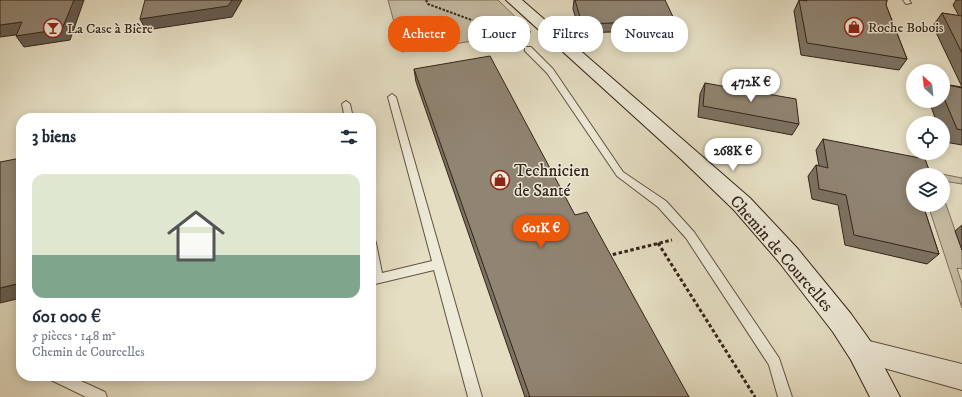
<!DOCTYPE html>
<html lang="fr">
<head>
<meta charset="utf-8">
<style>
	:root { --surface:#fff; --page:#f6f6f7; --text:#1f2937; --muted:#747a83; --line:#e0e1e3; --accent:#ea580c }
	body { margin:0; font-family:"IM FELL DW Pica",serif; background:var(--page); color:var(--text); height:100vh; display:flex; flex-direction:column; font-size:15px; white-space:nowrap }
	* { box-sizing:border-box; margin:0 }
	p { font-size:13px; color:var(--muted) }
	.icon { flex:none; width:22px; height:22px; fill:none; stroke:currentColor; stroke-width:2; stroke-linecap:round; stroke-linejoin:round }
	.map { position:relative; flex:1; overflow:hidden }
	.details { position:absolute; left:16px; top:113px; width:360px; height:268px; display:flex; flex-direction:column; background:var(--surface); border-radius:16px; box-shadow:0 2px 10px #0003 }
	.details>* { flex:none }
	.banner { position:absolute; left:388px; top:16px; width:380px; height:36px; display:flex; gap:8px }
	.needle { width:26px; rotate:333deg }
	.controls { position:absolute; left:906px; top:64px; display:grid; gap:8px }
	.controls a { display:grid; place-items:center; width:44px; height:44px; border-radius:50%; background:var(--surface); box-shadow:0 2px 10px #0003; font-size:20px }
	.price { position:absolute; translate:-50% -34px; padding:0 9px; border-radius:14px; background:#fff; color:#222; font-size:13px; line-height:26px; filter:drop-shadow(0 1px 2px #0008) }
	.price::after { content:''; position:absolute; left:50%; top:24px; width:12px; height:9px; margin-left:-6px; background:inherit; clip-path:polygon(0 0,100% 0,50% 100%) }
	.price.selected { background:var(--accent); color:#fff }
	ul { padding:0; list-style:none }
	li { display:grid; align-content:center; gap:8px; height:212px; padding:0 16px }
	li+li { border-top:1px solid var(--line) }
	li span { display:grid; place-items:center; height:124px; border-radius:12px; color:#555 }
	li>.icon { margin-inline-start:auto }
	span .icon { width:72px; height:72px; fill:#fffc; stroke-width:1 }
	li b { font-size:17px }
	h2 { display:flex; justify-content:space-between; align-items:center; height:48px; padding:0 16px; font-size:17px }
	.pill { padding:0 14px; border-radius:16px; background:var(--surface); box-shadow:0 2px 10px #0003; font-size:14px; line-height:36px }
	.pill.selected { background:var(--accent); color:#fff }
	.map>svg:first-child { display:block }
	.green { fill:#c7bea6; stroke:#7d7060 }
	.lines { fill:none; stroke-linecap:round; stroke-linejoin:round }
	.lane-casing { stroke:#605244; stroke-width:2 }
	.street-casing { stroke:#605244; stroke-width:2 }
	.secondary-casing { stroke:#33231a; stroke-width:2 }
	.path-far1 { stroke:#33231a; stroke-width:2; stroke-dasharray:2.5 1.5; stroke-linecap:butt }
	.path { stroke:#33231a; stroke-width:3; stroke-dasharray:3.5 2.5; stroke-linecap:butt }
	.lane { fill:#eeead8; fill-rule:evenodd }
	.street { fill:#eeead8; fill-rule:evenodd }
	.secondary { fill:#eeead8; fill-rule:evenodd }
	.wall { fill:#7c7262; stroke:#33231a }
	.shaded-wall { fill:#655c50; stroke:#33231a }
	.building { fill:#908472; stroke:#33231a }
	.labels { text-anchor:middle; stroke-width:3; stroke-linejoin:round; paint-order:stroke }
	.far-poi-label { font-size:14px; fill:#33231a; stroke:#eeead8; text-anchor:start }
	.poi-label { font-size:17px; fill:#33231a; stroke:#eeead8; text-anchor:start }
	.street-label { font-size:17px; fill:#33231a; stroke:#eeead8 }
</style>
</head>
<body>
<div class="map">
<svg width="962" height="397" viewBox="0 0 962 397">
	<rect width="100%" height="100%" fill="#e5dec3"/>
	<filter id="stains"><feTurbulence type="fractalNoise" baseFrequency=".005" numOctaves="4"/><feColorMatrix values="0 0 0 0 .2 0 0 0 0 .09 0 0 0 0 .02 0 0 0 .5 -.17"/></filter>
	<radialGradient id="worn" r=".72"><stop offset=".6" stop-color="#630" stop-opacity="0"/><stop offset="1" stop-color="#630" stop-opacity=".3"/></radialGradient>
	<g class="green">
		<polygon points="388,0 498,0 531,32 402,52"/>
		<polygon points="916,169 962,178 962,184 943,181 943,175 918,175"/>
		<polygon points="943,196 962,250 962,269 957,268 962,284 962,308 928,205 943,205"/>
	</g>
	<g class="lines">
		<g class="lane-casing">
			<g id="lane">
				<polygon points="903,0 909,0 911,3 906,4"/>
				<polygon points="525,47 531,47 553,69 623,172 666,201 694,232 779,358 792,397 778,397 769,365 686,238 658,207 617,176 547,73 525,51"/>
				<polygon points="392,94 396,97 482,397 468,397 434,270 371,285 371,239 375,240 376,243 382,273 432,261 388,97"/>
				<polygon points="346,101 350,104 353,118 345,118 342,104"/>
				<polygon points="50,376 70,376 105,392 107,397 86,397 51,380"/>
			</g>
		</g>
		<g class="street-casing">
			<polygon id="street" points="861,339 962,364 962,390 852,359 848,351 852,343"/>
		</g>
		<g class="secondary-casing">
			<polygon id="secondary" points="506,0 522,0 750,198 797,248 851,314 871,342 900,397 870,397 851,360 833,332 779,262 734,210 681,159"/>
		</g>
		<polyline class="path-far1" points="426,0 428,4 485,25 515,25"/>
		<g class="path">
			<polyline points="658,243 755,397"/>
			<polyline points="607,256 672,240"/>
		</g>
		<use href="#lane" class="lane"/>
		<use href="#street" class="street"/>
		<use href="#secondary" class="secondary"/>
	</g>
	<g class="wall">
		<polygon points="574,0 675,21 672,30 580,33 573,9"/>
		<polygon points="799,0 887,0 886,5 907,59 899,70 801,55 794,11"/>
		<polygon points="956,0 962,0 962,145 945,142 943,137 943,123 937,123 929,101 943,101 943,84 962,87 933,26 942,13 959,16 953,5"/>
		<polygon points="414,69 575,215 689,397 525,397 416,82"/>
		<polygon points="705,83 799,124 792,135 698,117 700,94"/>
		<polygon points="823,139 913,175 939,254 927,264 845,245 838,205 812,199 808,176 816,165 819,166 816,150"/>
		<polygon points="962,225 962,250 955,231"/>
	</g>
	<g class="shaded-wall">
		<polygon points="74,0 84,0 70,40 24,47 16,36"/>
		<polygon points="232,0 242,0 232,17 146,30 140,19"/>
		<polygon points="22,22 30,33 0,37 0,25"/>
		<polygon points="21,283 21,298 0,303 0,288"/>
	</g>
	<g class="building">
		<polygon points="0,0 74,0 62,29 16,36 22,22 0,25"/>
		<polygon points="145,0 232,0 228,6 140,19"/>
		<polygon points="575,0 665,0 675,21 582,24"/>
		<polygon points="799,0 807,1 807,0 887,0 886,5 907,59 807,43"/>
		<polygon points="942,13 962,16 962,53"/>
		<polygon points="490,56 575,215 587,212 689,397 530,397 414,69"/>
		<polygon points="705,83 796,99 799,124 703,106"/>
		<polygon points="943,84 962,88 962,130 957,129 943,96"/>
		<polygon points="823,139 925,159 931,175 913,175 913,205 923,205 939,254 854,235 846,195 819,189 816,165 828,168"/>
		<polygon points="21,158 21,177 20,179 21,179 21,283 0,288 0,162"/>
	</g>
	<defs>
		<g id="shop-ring" transform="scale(1)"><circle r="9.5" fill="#eeead8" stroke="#8f2418" stroke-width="1.5"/><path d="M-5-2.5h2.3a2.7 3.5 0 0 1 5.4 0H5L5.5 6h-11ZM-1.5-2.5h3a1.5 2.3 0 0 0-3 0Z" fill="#8f2418"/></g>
		<g id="bar-ring" transform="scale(1)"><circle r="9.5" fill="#eeead8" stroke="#8f2418" stroke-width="1.5"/><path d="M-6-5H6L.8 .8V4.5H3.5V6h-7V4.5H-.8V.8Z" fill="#8f2418"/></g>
	</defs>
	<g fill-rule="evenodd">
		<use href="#shop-ring" x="854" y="27"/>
		<use href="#bar-ring" x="53" y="28"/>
		<use href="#shop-ring" x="500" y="180"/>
	</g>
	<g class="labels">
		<g class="far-poi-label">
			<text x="868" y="32">Roche Bobois</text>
			<text x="67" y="33">La Case à Bière</text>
		</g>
		<g class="poi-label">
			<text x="514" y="176">Technicien<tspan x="514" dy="20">de Santé</tspan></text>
		</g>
		<g class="street-label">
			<text transform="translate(782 253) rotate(49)" y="6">Chemin de Courcelles</text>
		</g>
	</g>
	<rect width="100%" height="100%" filter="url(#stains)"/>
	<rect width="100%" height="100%" fill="url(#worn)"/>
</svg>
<div class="controls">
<a><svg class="needle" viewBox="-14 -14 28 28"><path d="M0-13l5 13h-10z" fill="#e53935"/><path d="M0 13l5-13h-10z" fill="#747a83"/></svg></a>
<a><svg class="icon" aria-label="locate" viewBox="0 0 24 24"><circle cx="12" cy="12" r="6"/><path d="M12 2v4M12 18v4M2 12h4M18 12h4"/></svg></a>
<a><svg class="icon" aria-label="layers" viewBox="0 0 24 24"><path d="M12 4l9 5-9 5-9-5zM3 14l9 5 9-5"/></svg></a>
</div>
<b class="price" style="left:751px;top:103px">472K €</b>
<b class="price" style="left:733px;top:172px">268K €</b>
<b class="price selected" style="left:541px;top:249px">601K €</b>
<div class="banner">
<a class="pill selected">Acheter</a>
<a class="pill">Louer</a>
<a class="pill">Filtres</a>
<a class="pill">Nouveau</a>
</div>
<section class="details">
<h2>3 biens<svg class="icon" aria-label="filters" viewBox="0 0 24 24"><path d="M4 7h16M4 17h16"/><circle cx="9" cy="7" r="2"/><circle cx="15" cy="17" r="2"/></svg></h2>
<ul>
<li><span style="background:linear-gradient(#dfe7d0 65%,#7fa58c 0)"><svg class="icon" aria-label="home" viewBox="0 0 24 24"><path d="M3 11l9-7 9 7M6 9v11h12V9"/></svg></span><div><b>601 000 €</b><p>5 pièces · 148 m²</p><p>Chemin de Courcelles</p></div></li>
</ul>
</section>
</div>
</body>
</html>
